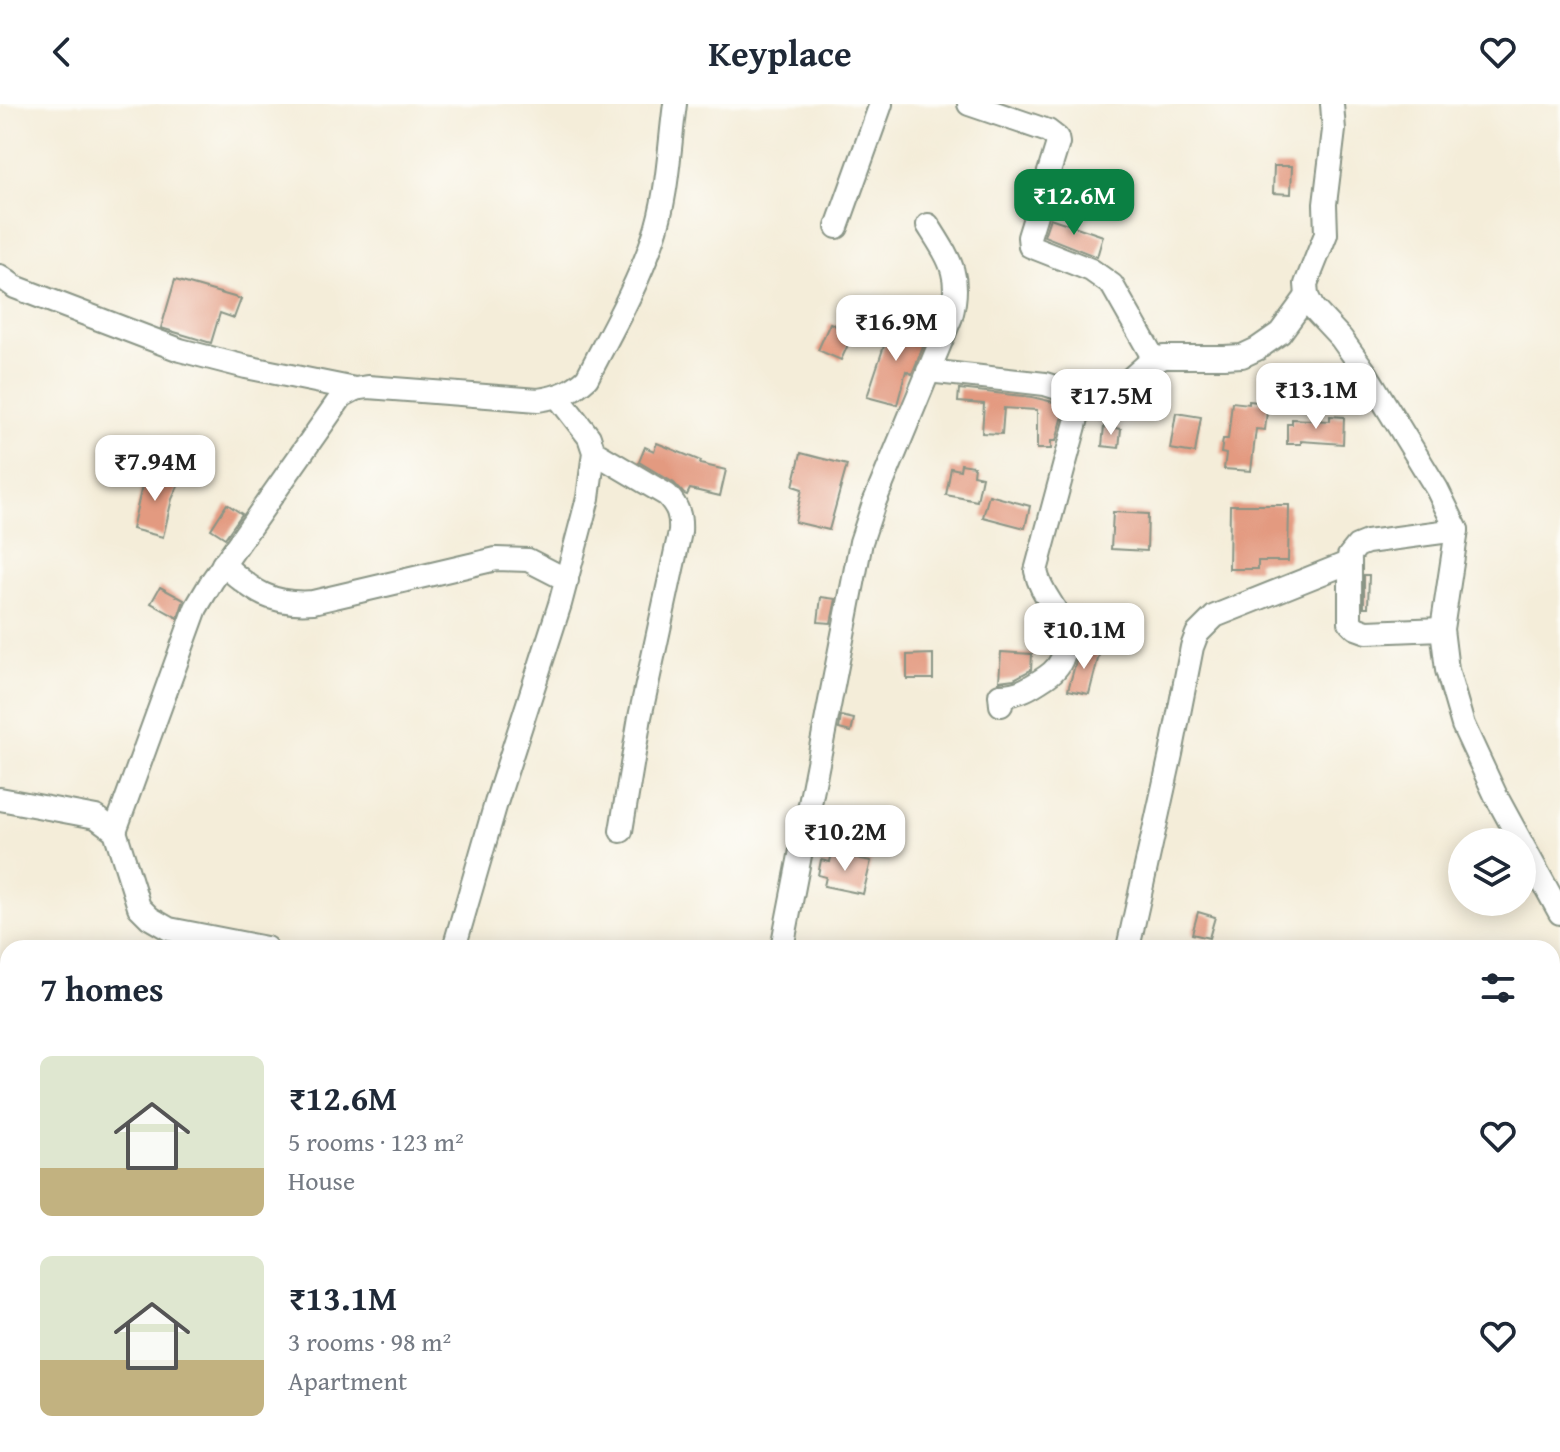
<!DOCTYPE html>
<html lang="en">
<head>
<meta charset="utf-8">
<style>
	:root { --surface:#fff; --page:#f2f2f3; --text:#1f2937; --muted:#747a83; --accent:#0b8043 }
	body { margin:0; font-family:"Gentium Book Plus",serif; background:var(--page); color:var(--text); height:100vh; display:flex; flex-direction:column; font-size:30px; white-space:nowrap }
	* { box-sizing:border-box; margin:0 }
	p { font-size:26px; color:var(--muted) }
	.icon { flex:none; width:44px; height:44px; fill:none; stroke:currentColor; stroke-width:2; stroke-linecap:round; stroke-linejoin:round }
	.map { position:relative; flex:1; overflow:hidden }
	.sheet { position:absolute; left:0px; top:836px; width:1560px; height:512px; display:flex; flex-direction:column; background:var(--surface); border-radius:24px 24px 0 0; box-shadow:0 4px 20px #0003 }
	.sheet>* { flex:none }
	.buttons { position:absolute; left:1448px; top:724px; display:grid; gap:16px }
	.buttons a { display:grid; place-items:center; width:88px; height:88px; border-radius:50%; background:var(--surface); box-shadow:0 4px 20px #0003; font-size:40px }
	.price { position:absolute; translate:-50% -68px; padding:0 18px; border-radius:16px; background:#fff; color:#222; font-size:26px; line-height:52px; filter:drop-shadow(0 2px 4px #0008) }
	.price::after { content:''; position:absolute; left:50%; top:48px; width:24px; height:18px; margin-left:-12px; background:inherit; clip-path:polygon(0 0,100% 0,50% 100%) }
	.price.active { background:var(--accent); color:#fff }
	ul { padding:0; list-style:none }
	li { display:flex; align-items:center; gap:24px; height:200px; padding:0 40px }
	li span { display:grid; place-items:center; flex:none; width:224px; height:160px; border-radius:12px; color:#555 }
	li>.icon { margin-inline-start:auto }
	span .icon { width:96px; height:96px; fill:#fffc; stroke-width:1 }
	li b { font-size:34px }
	h2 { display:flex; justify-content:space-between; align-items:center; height:96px; padding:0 40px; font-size:34px }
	header { display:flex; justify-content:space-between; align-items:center; height:104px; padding:0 40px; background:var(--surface); font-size:36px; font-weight:800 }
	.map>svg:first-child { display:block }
	.building { fill:#e39a80 }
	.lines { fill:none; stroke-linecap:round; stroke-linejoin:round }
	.minor-casing { stroke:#8a9586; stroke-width:26 }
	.minor { stroke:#fff; stroke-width:22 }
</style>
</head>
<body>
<header><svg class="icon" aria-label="back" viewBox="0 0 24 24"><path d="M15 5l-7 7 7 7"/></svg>Keyplace<svg class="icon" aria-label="heart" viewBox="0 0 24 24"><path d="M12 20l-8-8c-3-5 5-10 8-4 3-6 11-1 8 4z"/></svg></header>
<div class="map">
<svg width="1560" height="1348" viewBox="0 0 1560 1348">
	<rect width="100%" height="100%" fill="#fdfcf7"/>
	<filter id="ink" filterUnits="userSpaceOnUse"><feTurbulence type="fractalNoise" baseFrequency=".0125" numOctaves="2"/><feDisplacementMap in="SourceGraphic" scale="16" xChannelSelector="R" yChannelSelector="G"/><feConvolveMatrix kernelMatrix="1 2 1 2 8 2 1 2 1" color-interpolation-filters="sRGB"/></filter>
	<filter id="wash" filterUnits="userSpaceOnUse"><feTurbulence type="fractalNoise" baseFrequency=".006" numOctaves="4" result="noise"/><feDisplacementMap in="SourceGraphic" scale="32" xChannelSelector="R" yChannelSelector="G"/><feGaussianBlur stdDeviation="1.8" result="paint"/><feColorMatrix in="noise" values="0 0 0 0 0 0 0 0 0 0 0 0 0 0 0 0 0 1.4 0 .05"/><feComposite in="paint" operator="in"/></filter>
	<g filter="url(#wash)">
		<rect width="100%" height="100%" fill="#f4edd9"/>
		<g id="blocks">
			<g class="building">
				<polygon points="1274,62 1292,62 1291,90 1273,89"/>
				<polygon points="1050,114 1103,132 1097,153 1044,132"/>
				<polygon points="175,176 241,195 234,214 220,209 211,239 161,224"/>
				<polygon points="892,218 928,231 912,270 906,267 897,301 867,293"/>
				<polygon points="830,219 853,230 841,256 818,246"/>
				<polygon points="959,285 1032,293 1066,301 1056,337 1051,337 1051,345 1037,345 1037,306 1004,304 1002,330 982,329 984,300 958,298"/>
				<polygon points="1126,296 1137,298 1135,311 1120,308 1122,297"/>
				<polygon points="1249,297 1268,299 1265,326 1256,325 1251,367 1224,365 1226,350 1221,349 1223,335 1228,335 1232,298 1249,300"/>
				<polygon points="1176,309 1201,313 1195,349 1170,345"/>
				<polygon points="1330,312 1344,313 1343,340 1301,337 1301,340 1287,340 1287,320 1292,320 1292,315 1330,317"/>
				<polygon points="1104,322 1121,325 1119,344 1102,342"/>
				<polygon points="657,339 701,357 700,360 726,366 720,392 690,385 687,391 684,390 674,379 639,358 645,343 654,347"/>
				<polygon points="801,349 847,361 829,426 795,418 802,385 793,382"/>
				<polygon points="961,360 974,362 973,371 982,373 977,397 946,391 951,364 960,366"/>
				<polygon points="150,364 180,378 172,395 163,433 132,425 143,378"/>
				<polygon points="989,391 1030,402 1025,424 983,413"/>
				<polygon points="227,400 242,410 225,434 211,425"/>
				<polygon points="1230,401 1289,401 1288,457 1258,457 1258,465 1229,465"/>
				<polygon points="1113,408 1148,410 1147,447 1111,445"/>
				<polygon points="1364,471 1369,471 1368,503 1364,503"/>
				<polygon points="160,483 184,496 178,514 151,499"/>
				<polygon points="821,493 836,495 831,519 818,518"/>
				<polygon points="1080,543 1100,547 1089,590 1068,586"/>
				<polygon points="1001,548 1032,550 1031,566 1014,575 999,577"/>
				<polygon points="933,550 933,575 907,575 907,551"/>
				<polygon points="841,612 854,615 851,628 839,625"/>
				<polygon points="847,707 880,714 877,731 844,724"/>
				<polygon points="832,749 871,757 863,790 824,782 826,773 818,771 821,756 830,758"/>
				<polygon points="1198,808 1215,813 1209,834 1192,830"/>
			</g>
		</g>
	</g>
	<g filter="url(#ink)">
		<use href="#blocks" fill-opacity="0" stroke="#8a9586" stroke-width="2"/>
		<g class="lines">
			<g class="minor-casing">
				<g id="minor">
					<polyline points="969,0 1048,27 1057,34 1058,39 1029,133 1030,142 1091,166 1112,181 1154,255"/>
					<polyline points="1332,0 1334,26 1325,100 1326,130 1306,180 1307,192 1313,204 1341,234 1366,269 1437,385 1457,426 1442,525 1447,566 1463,621 1496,692 1521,738"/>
					<polyline points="837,123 881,0"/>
					<polyline points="0,172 15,183 180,246 246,263 355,285"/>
					<polyline points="928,267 1045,280 1083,292 1121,283 1145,262 1164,253 1224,253 1242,252 1257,245 1280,229 1307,192"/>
					<path d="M594,348L667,391C678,403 681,411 680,428L640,613L621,727"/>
					<polyline points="1350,458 1350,518 1356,524 1367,528 1442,525"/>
					<path d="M223,460C253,488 272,501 313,498L496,455L528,456L567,476"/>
					<path d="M1001,601L1000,591C1019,591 1031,583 1046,573C1055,567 1062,558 1064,548C1072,513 1042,498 1036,467L1083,292"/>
					<polyline points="0,695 96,713 115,727 139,803 150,814 169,825 266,844"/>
					<path d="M115,727L196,504L212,477L342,292L355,285L368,283L538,296C558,293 572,288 587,274C610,229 637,183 653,135C668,92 669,44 675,0"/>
					<polyline points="1522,740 1560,809"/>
					<polyline points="454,844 496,699 560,500 588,394 594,348 589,333 558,293"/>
					<path d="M782,844L861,438L874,399L951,213C962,171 950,156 928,121"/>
					<polyline points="1128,844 1171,650 1192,543 1197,530 1215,512 1350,458 1349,452 1357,442 1367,438 1457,426"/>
					<polyline points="1552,1165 1560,1167"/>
					<polyline points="671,1348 673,1340"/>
					<polyline points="1154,1348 1156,1340"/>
				</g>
			</g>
			<use href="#minor" class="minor"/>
		</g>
	</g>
</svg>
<div class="buttons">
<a><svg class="icon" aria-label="layers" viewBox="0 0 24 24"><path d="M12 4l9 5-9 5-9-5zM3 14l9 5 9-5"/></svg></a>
</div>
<b class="price active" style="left:1074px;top:133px">₹12.6M</b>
<b class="price" style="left:896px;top:259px">₹16.9M</b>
<b class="price" style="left:1316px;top:327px">₹13.1M</b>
<b class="price" style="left:1111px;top:333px">₹17.5M</b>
<b class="price" style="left:155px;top:399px">₹7.94M</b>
<b class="price" style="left:1084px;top:567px">₹10.1M</b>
<b class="price" style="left:845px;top:769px">₹10.2M</b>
<section class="sheet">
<h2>7 homes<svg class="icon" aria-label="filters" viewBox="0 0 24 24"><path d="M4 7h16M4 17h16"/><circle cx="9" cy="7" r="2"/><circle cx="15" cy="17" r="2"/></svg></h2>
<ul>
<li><span style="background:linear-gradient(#dfe7d0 70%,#c2b280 0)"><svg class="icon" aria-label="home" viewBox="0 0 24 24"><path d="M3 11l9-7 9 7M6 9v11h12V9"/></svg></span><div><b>₹12.6M</b><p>5 rooms · 123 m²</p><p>House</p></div><svg class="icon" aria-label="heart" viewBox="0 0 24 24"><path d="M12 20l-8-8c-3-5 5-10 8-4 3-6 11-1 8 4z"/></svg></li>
<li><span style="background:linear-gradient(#dfe7d0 65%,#c2b280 0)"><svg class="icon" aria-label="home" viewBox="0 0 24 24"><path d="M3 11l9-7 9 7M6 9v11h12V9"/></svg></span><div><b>₹13.1M</b><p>3 rooms · 98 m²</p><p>Apartment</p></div><svg class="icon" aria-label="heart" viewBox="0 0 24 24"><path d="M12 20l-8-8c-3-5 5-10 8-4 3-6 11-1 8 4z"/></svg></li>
</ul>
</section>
</div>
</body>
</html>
